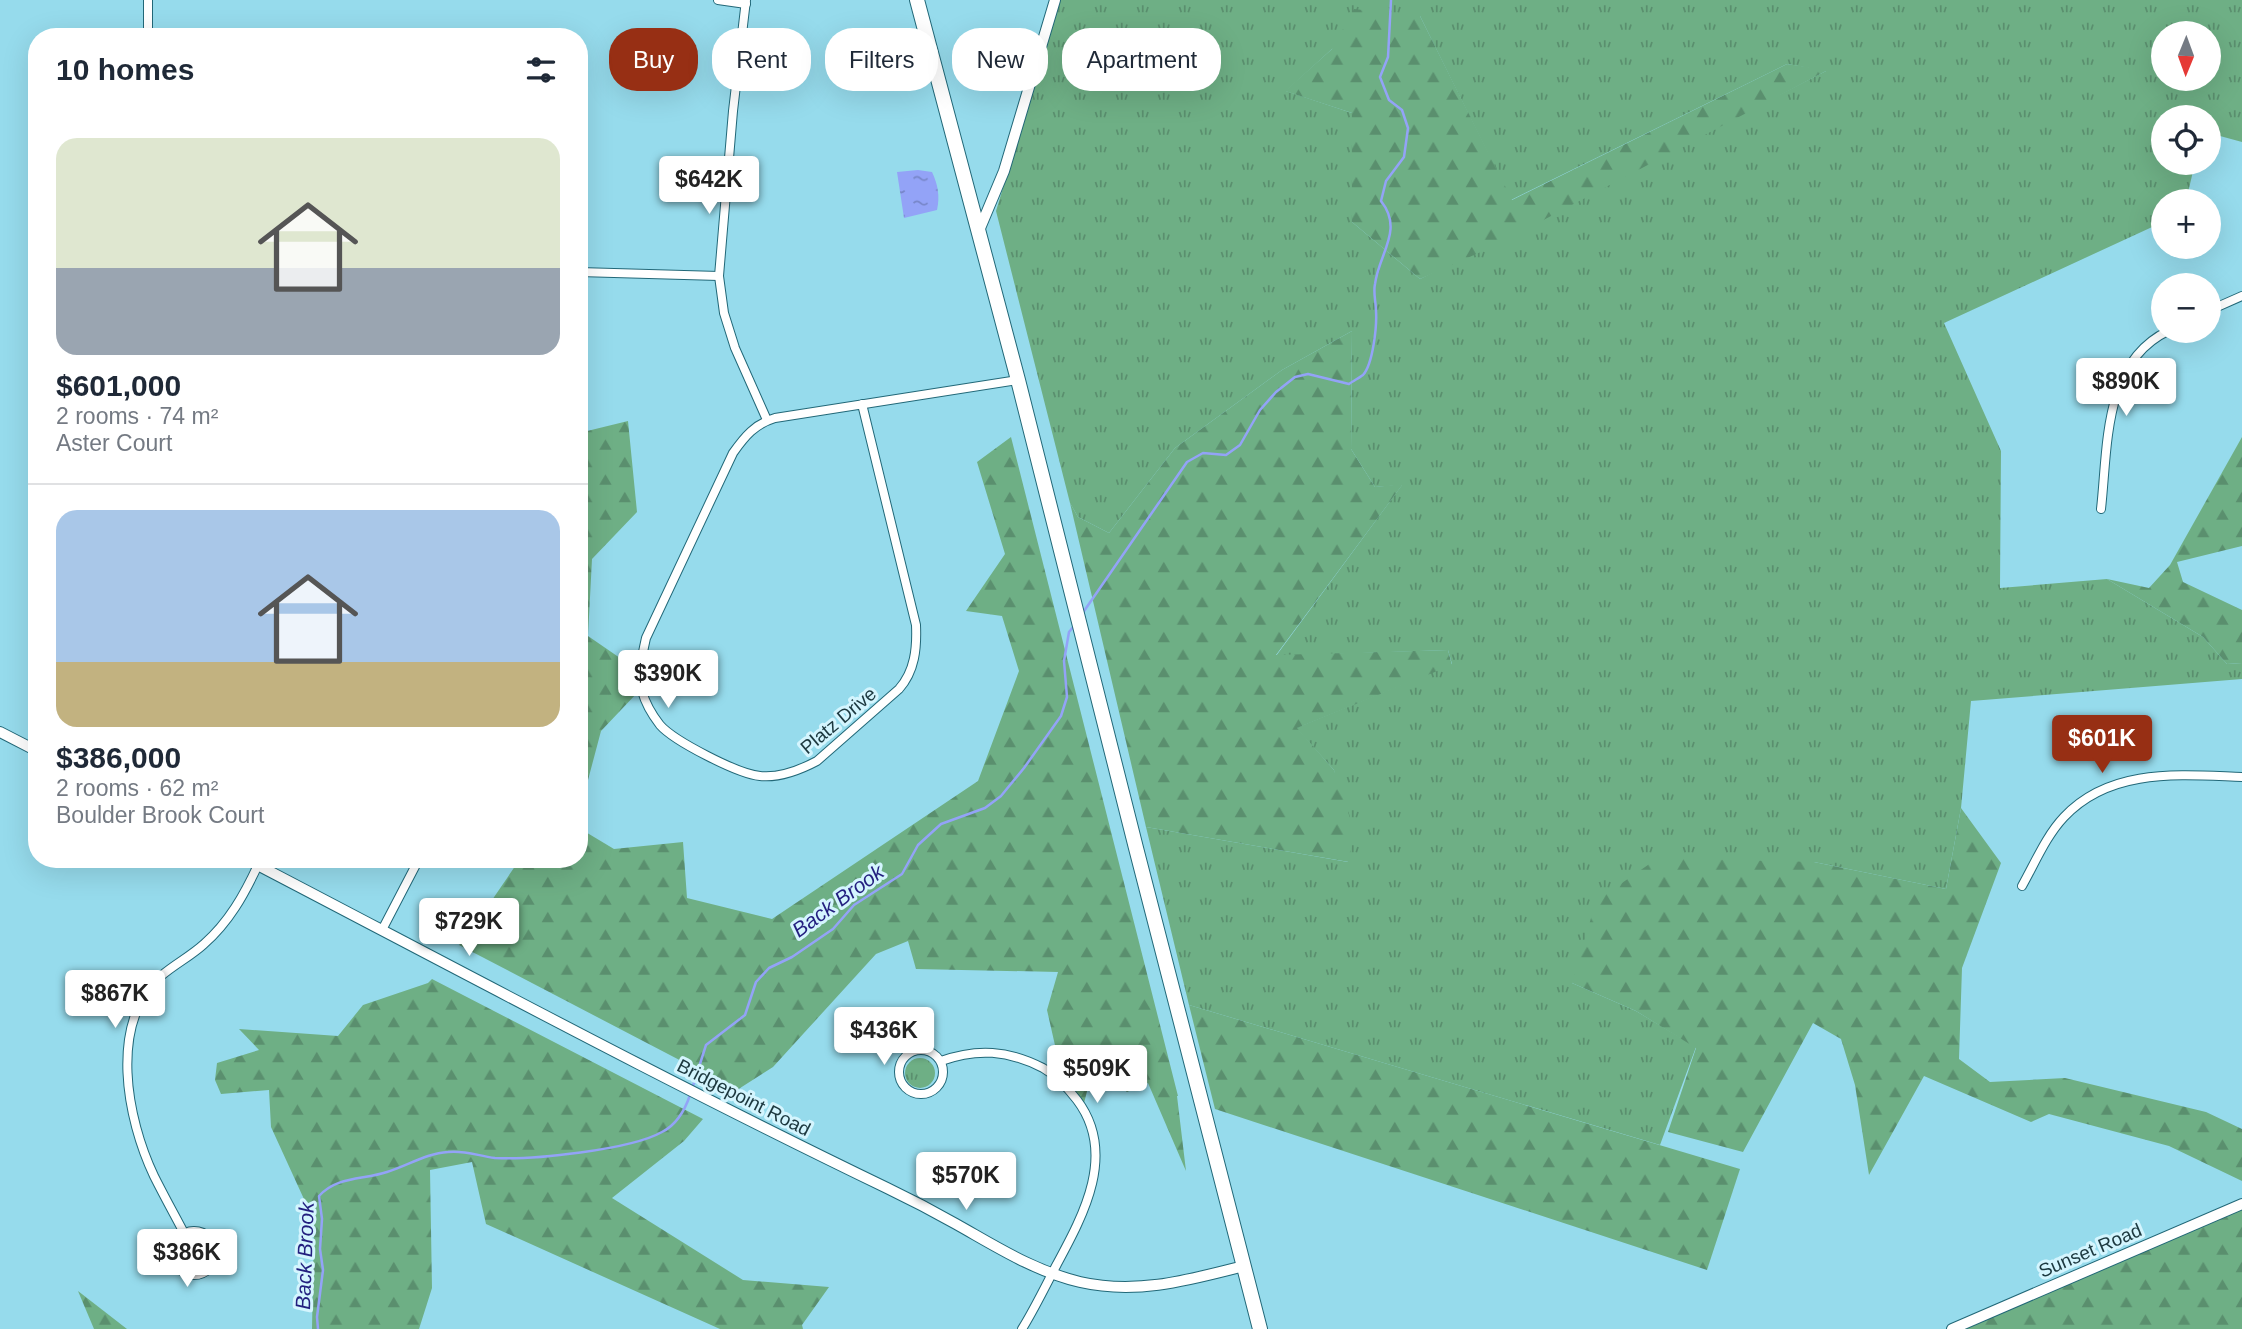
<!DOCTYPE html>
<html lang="en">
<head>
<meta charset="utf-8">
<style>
	:root { --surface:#fff; --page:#f6f6f7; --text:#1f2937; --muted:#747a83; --line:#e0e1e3; --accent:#972f14 }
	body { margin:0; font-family:Arial,sans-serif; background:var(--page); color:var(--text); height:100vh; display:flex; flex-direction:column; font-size:26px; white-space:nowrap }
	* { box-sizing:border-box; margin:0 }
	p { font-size:23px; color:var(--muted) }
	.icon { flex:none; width:38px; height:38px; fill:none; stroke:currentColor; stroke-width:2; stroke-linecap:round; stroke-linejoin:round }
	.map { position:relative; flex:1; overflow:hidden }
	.side { position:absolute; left:28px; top:28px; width:560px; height:840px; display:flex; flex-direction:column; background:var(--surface); border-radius:28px; box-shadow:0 7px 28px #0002 }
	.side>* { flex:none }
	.banner { position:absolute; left:609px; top:28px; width:665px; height:63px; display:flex; gap:14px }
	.needle { width:46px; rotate:181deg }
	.tools { position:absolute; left:2151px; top:21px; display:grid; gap:14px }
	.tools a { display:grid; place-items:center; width:70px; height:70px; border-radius:50%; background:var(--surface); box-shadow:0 7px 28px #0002; font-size:35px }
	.price { position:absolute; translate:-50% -60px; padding:0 16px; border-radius:7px; background:#fff; color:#222; font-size:23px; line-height:46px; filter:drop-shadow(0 2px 4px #0008) }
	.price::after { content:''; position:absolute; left:50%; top:42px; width:21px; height:16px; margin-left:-10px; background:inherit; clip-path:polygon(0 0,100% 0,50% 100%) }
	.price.current { background:var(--accent); color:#fff }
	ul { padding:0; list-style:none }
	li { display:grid; align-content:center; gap:14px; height:371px; padding:0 28px }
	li+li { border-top:2px solid var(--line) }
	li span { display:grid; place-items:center; height:217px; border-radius:21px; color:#555 }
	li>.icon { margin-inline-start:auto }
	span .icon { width:126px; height:126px; fill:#fffc; stroke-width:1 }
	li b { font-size:30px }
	h2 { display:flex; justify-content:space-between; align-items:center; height:84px; padding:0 28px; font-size:30px }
	.chip { padding:0 24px; border-radius:28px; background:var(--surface); box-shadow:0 7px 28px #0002; font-size:24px; line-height:63px }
	.chip.current { background:var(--accent); color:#fff }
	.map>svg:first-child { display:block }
	.grass { fill:url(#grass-tufts); fill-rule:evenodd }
	.forest { fill:url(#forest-firs) }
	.water { fill:url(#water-ripples) }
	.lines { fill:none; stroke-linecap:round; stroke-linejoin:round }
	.stream { stroke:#93a3f7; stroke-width:2.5 }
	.street-casing { stroke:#226878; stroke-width:10 }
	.secondary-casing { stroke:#226878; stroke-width:12 }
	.highway-casing { stroke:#226878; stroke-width:16 }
	.street { stroke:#fff; stroke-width:8 }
	.secondary { stroke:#fff; stroke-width:10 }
	.highway { stroke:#fff; stroke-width:14 }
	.labels { text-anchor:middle; stroke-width:6; stroke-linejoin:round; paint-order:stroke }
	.street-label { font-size:19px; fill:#1c383f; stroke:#d4f5fe }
	.water-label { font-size:21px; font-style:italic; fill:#231f7f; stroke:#d4f5fe }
</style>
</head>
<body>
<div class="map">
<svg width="2242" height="1329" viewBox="0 0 2242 1329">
	<defs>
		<pattern id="grass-tufts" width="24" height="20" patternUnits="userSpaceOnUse" patternTransform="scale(1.75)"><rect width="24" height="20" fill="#6eaf85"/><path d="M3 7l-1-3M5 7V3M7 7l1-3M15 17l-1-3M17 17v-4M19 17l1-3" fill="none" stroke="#5a8f6e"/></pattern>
		<pattern id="forest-firs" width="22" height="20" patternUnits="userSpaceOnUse" patternTransform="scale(1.75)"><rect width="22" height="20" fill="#6eaf85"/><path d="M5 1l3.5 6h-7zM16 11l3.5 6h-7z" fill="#5a8f6e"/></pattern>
		<pattern id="water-ripples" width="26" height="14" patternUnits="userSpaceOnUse" patternTransform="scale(1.75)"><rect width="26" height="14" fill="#93a3f7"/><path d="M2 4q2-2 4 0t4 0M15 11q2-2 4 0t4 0" fill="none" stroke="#7786c9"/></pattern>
	</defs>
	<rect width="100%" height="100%" fill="#96dbec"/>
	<g class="grass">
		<path d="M1060,0H2242V142L2209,133L2208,117H2163V163H2195L2186,201H2163V222L1944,323L2001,451L2000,588L2107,579L2203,637L2227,664L2242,663V679L1971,701L1961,808L1946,889L1814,862L1572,983L1636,1011L1696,1047L1660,1145L1189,1005L1146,827L1348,862L1334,770L1296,728L1452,664L1448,650L1276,656L1402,485L1375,487L1351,449L1352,331L1282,370L1175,448L1109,533L1078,517L1070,503L996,211ZM1420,16L1511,200L1787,64L1826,71L1420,279L1352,222V113L1286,91L1332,49ZM2163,33H2208V79H2163Z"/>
		<circle cx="920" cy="1073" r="15"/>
		<circle cx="195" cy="1254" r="15"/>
	</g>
	<g class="forest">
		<polygon points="1354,9 1420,16 1512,200 1787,64 1828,70 1492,247 1420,279 1352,222 1352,113 1285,91 1332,49"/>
		<polygon points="1352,331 1351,449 1375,487 1403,484 1276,655 1448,650 1452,665 1297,728 1334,770 1354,830 1349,862 1146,827 1070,503 1078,517 1109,533 1175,448 1282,370"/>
		<polygon points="628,421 637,512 592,559 588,636 636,669 638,692 601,731 579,814 579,433"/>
		<polygon points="1011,437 1178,1096 1177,1096 1186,1171 1148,1083 1127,1092 1094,1064 1082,1111 1064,1085 1047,1010 1058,972 916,969 908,941 876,954 773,1067 737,1090 459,945 477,922 520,859 579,859 579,828 614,849 683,842 687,898 772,919 978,781 1019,671 1002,616 966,611 1005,554 977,462"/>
		<polygon points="2242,437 2242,546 2177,562 2183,582 2242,610 2242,663 2227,664 2203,637 2107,579 2149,588 2170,565"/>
		<polygon points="1961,808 2001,863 1962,968 1959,1059 1990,1082 2065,1078 2206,1112 2242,1129 2242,1181 2169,1146 2049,1114 2031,1122 1924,1076 1869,1175 1855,1085 1841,1039 1813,1023 1743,1152 1668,1132 1696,1048 1636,1011 1572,983 1596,901 1658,858 1814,862 1946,889"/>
		<polygon points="432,979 703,1119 684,1141 612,1198 743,1280 829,1287 802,1325 803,1329 720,1329 486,1224 472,1162 430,1170 432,1288 419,1329 312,1329 314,1221 271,1127 269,1090 221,1094 215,1080 217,1063 259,1050 239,1029 338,1036 363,1005 428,983"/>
		<polygon points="1189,1005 1740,1169 1707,1270 1215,1109"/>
		<polygon points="2242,1208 2242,1329 1948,1329"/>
		<polygon points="78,1291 127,1329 94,1329"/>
	</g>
	<path class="water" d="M918,170L932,172C938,185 940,196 937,210L904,218L897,172Z"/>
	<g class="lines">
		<g class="stream">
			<path d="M1082,614L1187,462L1203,453L1226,455L1240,445L1260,410L1276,392L1295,377L1308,374L1349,384C1353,381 1359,378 1363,375C1373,364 1377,326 1376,311C1376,302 1373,293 1375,284C1379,253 1404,230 1381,201L1386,181L1404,157L1408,128L1402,110L1389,100L1380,77L1388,57L1391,0"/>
			<polyline points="692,1089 706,1045 745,1015 756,982 769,968 792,957 833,929 854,905 902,874 918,845 941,824 985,808 1001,796 1024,768 1061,716 1067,697 1064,661 1069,632 1074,626"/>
			<path d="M318,1329L317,1317L323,1270L320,1249L322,1219L319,1196C337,1176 363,1180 387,1172C407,1166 427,1153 448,1152C465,1150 478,1156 495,1158C532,1160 630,1150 662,1132C676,1125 685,1110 690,1095"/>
		</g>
		<g class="street-casing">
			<g id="street">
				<polyline points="718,0 746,4"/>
				<polyline points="746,0 733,111 719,276 724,313 735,348 767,420"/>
				<polyline points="148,37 148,0"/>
				<polyline points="579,272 719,276"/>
				<polyline points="2208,311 2242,296"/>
				<path d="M862,404L916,625C917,648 915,671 899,689L817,761C800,770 779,778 760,776C738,774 674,741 660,725C653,716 645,702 642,691C638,673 642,656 646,638L733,453C745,436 755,424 775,418L1018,380"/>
				<path d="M2101,509C2108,447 2103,362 2168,331"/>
				<path d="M2022,886C2035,863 2046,836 2064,817C2111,767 2181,775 2242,777"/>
				<polyline points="382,930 419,859"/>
				<circle cx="921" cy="1072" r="22"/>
				<path d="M941,1061C977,1048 1008,1050 1043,1068C1057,1076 1067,1087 1077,1100C1117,1153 1084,1214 1057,1264C1046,1285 1035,1308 1022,1329"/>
				<circle cx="194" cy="1253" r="22"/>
				<path d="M184,1233C174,1214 164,1196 154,1176C127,1119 108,1024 161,976C175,964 191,956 204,944C229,922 244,895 258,865"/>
			</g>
		</g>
		<g class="secondary-casing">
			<g id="secondary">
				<polyline points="978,233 1004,171 1055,0"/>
				<polyline points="0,732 37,751"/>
				<path d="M246,859C459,970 671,1084 887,1188C910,1199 933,1211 956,1224C997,1247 1034,1271 1080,1282C1137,1295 1189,1280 1244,1266"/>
				<polyline points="1952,1329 2242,1204"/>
			</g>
		</g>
		<g class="highway-casing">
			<polyline id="highway" points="917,0 1018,380 1136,848 1260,1329"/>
		</g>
		<use href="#street" class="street"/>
		<use href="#secondary" class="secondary"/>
		<use href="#highway" class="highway"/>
	</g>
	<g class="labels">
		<g class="street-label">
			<text transform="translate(838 720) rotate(-40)" y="7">Platz Drive</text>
			<text transform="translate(744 1097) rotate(27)" y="7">Bridgepoint Road</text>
			<text transform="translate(2090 1250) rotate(-23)" y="7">Sunset Road</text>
		</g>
		<g class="water-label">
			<text transform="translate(838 901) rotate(-36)" y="7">Back Brook</text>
			<text transform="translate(305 1256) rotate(-88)" y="7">Back Brook</text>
		</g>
	</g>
</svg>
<div class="tools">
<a><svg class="needle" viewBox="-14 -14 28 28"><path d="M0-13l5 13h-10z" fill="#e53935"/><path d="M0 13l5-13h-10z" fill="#747a83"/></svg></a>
<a><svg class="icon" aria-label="locate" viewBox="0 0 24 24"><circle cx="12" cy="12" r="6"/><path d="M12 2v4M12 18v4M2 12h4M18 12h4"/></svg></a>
<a>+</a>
<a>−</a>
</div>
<b class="price" style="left:709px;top:216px">$642K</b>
<b class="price" style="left:2126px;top:418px">$890K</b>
<b class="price" style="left:668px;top:710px">$390K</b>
<b class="price current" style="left:2102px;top:775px">$601K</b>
<b class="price" style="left:469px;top:958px">$729K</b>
<b class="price" style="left:115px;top:1030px">$867K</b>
<b class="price" style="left:884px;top:1067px">$436K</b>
<b class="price" style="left:1097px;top:1105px">$509K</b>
<b class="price" style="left:966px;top:1212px">$570K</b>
<b class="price" style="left:187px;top:1289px">$386K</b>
<div class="banner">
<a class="chip current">Buy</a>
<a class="chip">Rent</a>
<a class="chip">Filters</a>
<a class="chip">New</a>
<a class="chip">Apartment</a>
</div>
<section class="side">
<h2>10 homes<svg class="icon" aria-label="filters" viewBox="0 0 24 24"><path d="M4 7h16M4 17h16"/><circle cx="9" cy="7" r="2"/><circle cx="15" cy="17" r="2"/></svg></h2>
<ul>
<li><span style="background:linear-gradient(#dfe7d0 60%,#9aa5b1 0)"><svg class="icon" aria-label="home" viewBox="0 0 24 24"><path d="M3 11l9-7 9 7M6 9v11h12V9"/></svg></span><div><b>$601,000</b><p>2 rooms · 74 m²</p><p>Aster Court</p></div></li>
<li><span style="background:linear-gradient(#a9c7e8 70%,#c2b280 0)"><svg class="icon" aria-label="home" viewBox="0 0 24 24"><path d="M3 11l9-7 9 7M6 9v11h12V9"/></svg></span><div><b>$386,000</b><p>2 rooms · 62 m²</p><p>Boulder Brook Court</p></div></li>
</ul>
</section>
</div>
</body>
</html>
